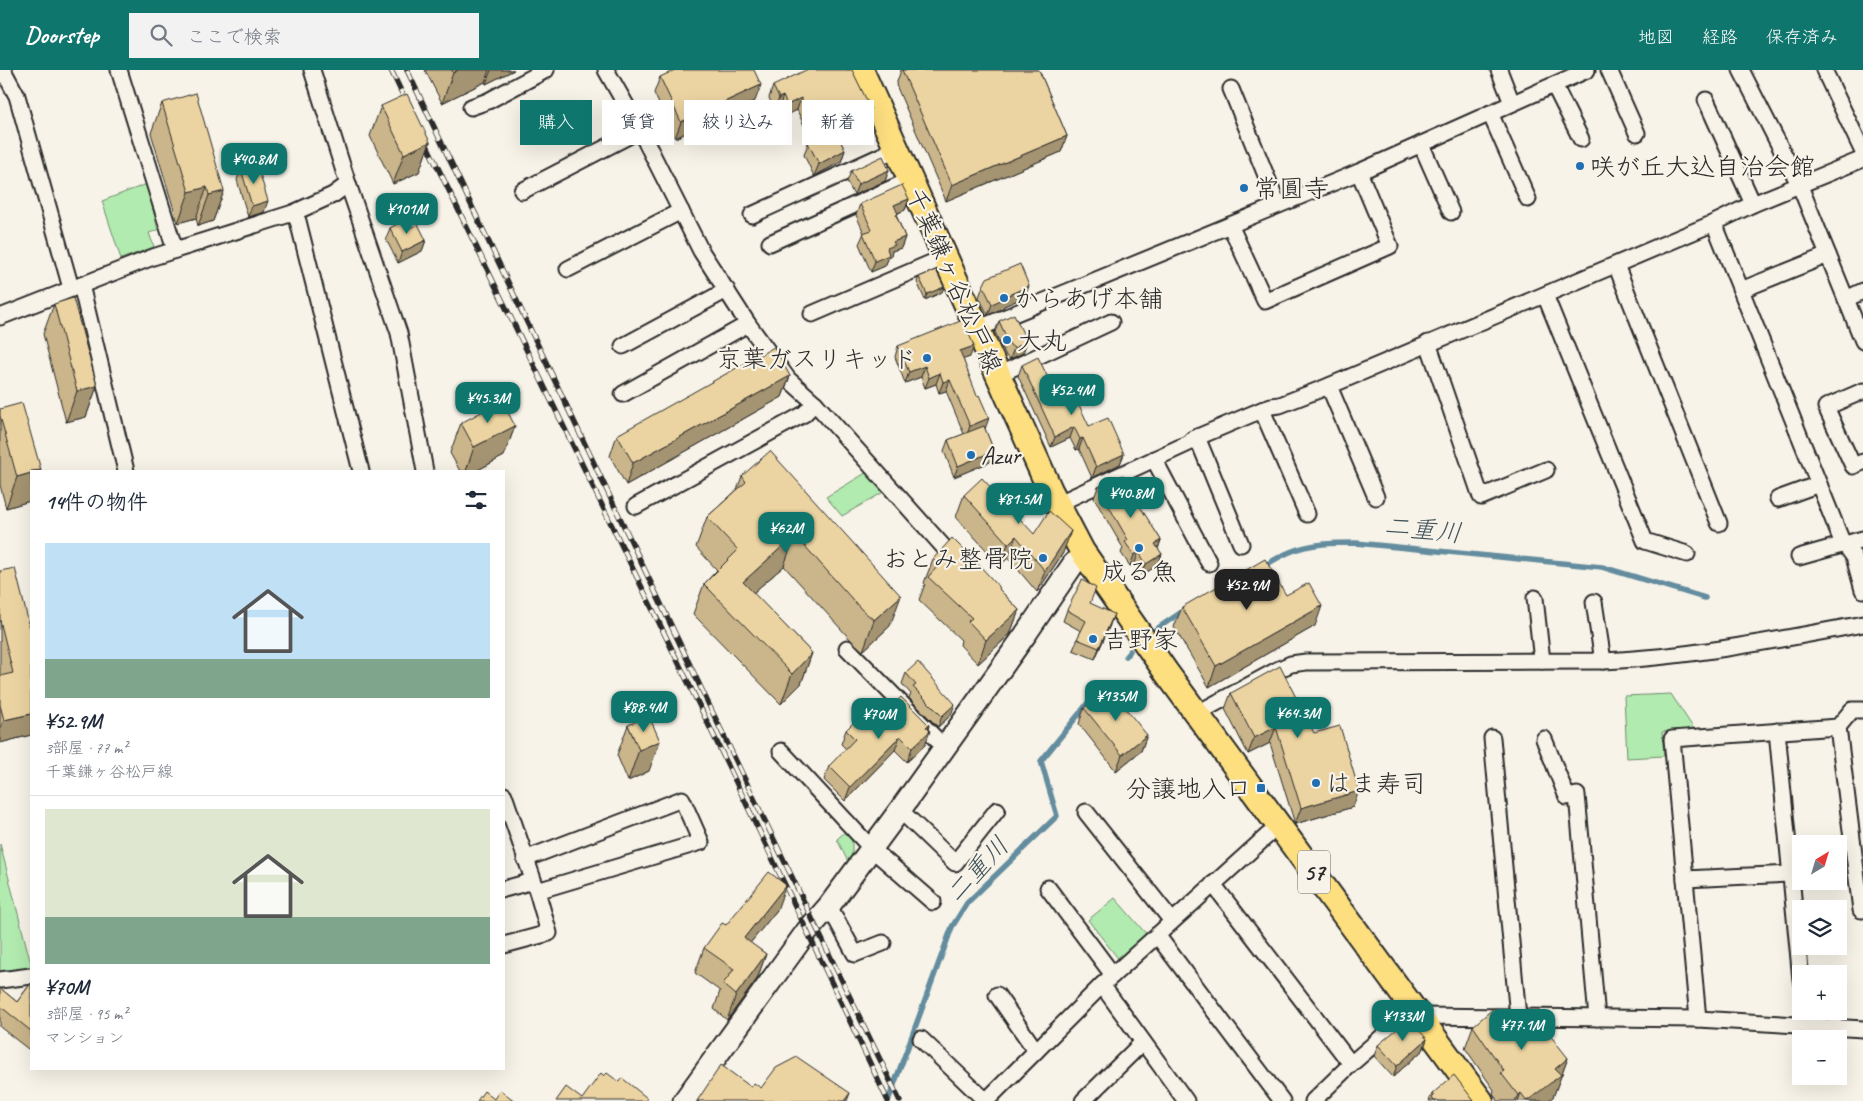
<!DOCTYPE html>
<html lang="ja">
<head>
<meta charset="utf-8">
<style>
	:root { --surface:#fff; --page:#f2f2f3; --text:#1f2937; --muted:#747a83; --line:#e0e1e3; --accent:#0f766e }
	body { margin:0; font-family:Caveat,"Klee One",sans-serif; background:var(--page); color:var(--text); height:100vh; display:flex; flex-direction:column; font-size:19px; white-space:nowrap }
	* { box-sizing:border-box; margin:0 }
	p { font-size:16px; color:var(--muted) }
	.icon { flex:none; width:28px; height:28px; fill:none; stroke:currentColor; stroke-width:2; stroke-linecap:round; stroke-linejoin:round }
	.map { position:relative; flex:1; overflow:hidden }
	.panel { position:absolute; left:30px; top:400px; width:475px; height:600px; display:flex; flex-direction:column; background:var(--surface); border-radius:0px; box-shadow:0 5px 20px #0002 }
	.panel>* { flex:none }
	.guide { position:absolute; left:520px; top:30px; width:475px; height:45px; display:flex; gap:10px }
	.needle { width:32px; rotate:38deg }
	.tools { position:absolute; left:1792px; top:765px; display:grid; gap:10px }
	.tools a { display:grid; place-items:center; width:55px; height:55px; border-radius:0px; background:var(--surface); box-shadow:0 5px 20px #0002; font-size:25px }
	.price { position:absolute; translate:-50% -42px; padding:0 11px; border-radius:10px; background:var(--accent); color:#fff; font-size:16px; line-height:32px; filter:drop-shadow(0 1px 2px #0008) }
	.price::after { content:''; position:absolute; left:50%; top:30px; width:15px; height:11px; margin-left:-8px; background:inherit; clip-path:polygon(0 0,100% 0,50% 100%) }
	.price.current { background:#222; color:#fff }
	ul { padding:0; list-style:none }
	li { display:grid; align-content:center; gap:10px; height:265px; padding:0 15px }
	li+li { border-top:1px solid var(--line) }
	li span { display:grid; place-items:center; height:155px; border-radius:0px; color:#555 }
	li>.icon { margin-inline-start:auto }
	span .icon { width:90px; height:90px; fill:#fffc; stroke-width:1 }
	li b { font-size:21px }
	h2 { display:flex; justify-content:space-between; align-items:center; height:60px; padding:0 15px; font-size:21px }
	.chip { padding:0 18px; border-radius:0px; background:var(--surface); box-shadow:0 5px 20px #0002; font-size:18px; line-height:45px }
	.chip.current { background:var(--accent); color:#fff }
	header { display:flex; align-items:center; gap:30px; box-sizing:border-box; height:70px; padding:0 25px; background:var(--accent); color:#fff }
	header strong { font-size:24px }
	nav { display:flex; gap:28px; margin-inline-start:auto; font-size:18px }
	.search { width:350px; height:45px; background:var(--page); display:flex; align-items:center; gap:12px; box-sizing:border-box; padding:0 18px; border-radius:0px; color:var(--muted); font-size:19px }
	.map>svg:first-child { display:block }
	.green { fill:#b1ebaf; stroke:#6e8b6d }
	.lines { fill:none; stroke-linecap:round; stroke-linejoin:round }
	.stream { stroke:#638c9e; stroke-width:5.5 }
	.street-casing { stroke:#2b2b2b; stroke-width:19 }
	.secondary-casing { stroke:#2b2b2b; stroke-width:25 }
	.primary-casing { stroke:#2b2b2b; stroke-width:28 }
	.street { stroke:#f7f3e8; stroke-width:15 }
	.secondary { stroke:#f7f3e8; stroke-width:21 }
	.primary { stroke:#fddf80; stroke-width:24 }
	.rail-casing { stroke:#2b2b2b; stroke-width:5.5 }
	.rail { stroke:#f7f3e8; stroke-width:4; stroke-dasharray:11; stroke-linecap:butt }
	.wall { fill:#cbb68b; stroke:#2b2b2b }
	.shaded-wall { fill:#a59471; stroke:#2b2b2b }
	.building { fill:#ecd4a2; stroke:#2b2b2b }
	.poi-dot { fill:#1f6fb2; stroke:#f7f3e8; stroke-width:2 }
	.labels { text-anchor:middle; stroke-width:4.5; stroke-linejoin:round; paint-order:stroke }
	.shield { fill:#f7f3e8; stroke:#686764; stroke-width:1 }
	.shield-label { font-size:24px; font-weight:bold; fill:#2b2b2b }
	.poi-label { font-size:25px; fill:#2b2b2b; stroke:#f7f3e8; text-anchor:start }
	.street-label { font-size:25px; fill:#2b2b2b; stroke:#f7f3e8 }
	.water-label { font-size:26px; font-style:italic; fill:#42535b; stroke:#f7f3e8 }
</style>
</head>
<body>
<header>
<strong>Doorstep</strong>
<div class="search"><svg class="icon" aria-label="search" viewBox="0 0 24 24"><circle cx="10" cy="10" r="6"/><path d="M15 15l6 6"/></svg>ここで検索</div>
<nav><a>地図</a><a>経路</a><a>保存済み</a></nav>
</header>
<div class="map">
<svg width="1863" height="1031" viewBox="0 0 1863 1031">
	<rect width="100%" height="100%" fill="#f7f3e8"/>
	<filter id="ink" filterUnits="userSpaceOnUse"><feTurbulence type="fractalNoise" baseFrequency=".02" numOctaves="2"/><feDisplacementMap in="SourceGraphic" scale="10" xChannelSelector="R" yChannelSelector="G"/><feConvolveMatrix kernelMatrix="1 2 1 2 8 2 1 2 1" color-interpolation-filters="sRGB"/></filter>
	<g filter="url(#ink)">
		<g class="green">
			<polygon points="147,114 158,160 149,163 154,177 121,189 102,131"/>
			<polygon points="869,401 887,420 842,446 826,427"/>
			<polygon points="1671,624 1694,659 1662,662 1664,686 1627,688 1624,626"/>
			<polygon points="845,762 852,770 852,786 848,792 837,769"/>
			<polygon points="0,774 31,894 31,900 0,904"/>
			<polygon points="1115,828 1148,866 1120,891 1088,850"/>
		</g>
		<g class="lines">
			<g class="stream">
				<path d="M1262,497C1271,492 1280,486 1290,482C1311,473 1334,473 1356,473L1602,497L1705,528"/>
				<polyline points="1155,560 1186,539"/>
				<polyline points="1126,586 1130,581"/>
				<polyline points="888,1031 952,857 967,833 1057,746 1041,691 1100,618"/>
			</g>
			<g class="street-casing">
				<g id="street">
					<polyline points="3,0 17,26 71,218"/>
					<polyline points="119,0 175,180"/>
					<polyline points="606,0 640,60 701,181 748,254 788,309 815,333 957,492"/>
					<polyline points="1499,0 1512,33"/>
					<polyline points="1609,0 1637,63"/>
					<polyline points="1741,0 1800,116 1863,271"/>
					<polyline points="1824,0 1863,82"/>
					<polyline points="1554,15 1581,69"/>
					<polyline points="1231,19 1278,135"/>
					<polyline points="1706,30 1753,134"/>
					<polyline points="471,37 488,31 546,0"/>
					<polyline points="1490,43 1528,129"/>
					<polyline points="1421,74 1451,142"/>
					<polyline points="348,114 399,263 425,401"/>
					<polyline points="522,121 640,60"/>
					<polyline points="293,143 298,151 361,401"/>
					<polyline points="752,145 896,79"/>
					<polyline points="1714,153 1841,469 1854,487 1863,520"/>
					<polyline points="1230,155 1265,231 1390,176 1359,102"/>
					<polyline points="770,173 910,110"/>
					<polyline points="1616,195 1719,453"/>
					<polyline points="568,199 681,141"/>
					<polyline points="81,215 126,401"/>
					<polyline points="1741,220 1828,185"/>
					<polyline points="1545,225 1645,471 1687,484"/>
					<polyline points="1846,229 1863,221"/>
					<polyline points="812,244 945,187"/>
					<polyline points="0,247 153,187 293,143 333,125 348,114 312,0"/>
					<polyline points="977,259 1359,102 1587,0"/>
					<polyline points="1428,273 1481,427 1546,400"/>
					<polyline points="623,276 727,220"/>
					<polyline points="998,305 1111,252"/>
					<polyline points="1329,316 1376,427"/>
					<polyline points="1863,321 1826,337 1853,396 1863,392"/>
					<polyline points="623,324 748,254"/>
					<polyline points="1262,340 1307,444"/>
					<polyline points="1197,367 1241,474"/>
					<polyline points="1154,389 1209,493"/>
					<polyline points="1778,429 1819,414"/>
					<polyline points="1057,434 1189,373 1193,369 1271,336 1280,335 1329,316 1714,153 1753,134 1863,89"/>
					<polyline points="636,436 804,344 815,333"/>
					<polyline points="1799,487 1863,469"/>
					<polyline points="1535,528 1542,591"/>
					<polyline points="1594,532 1603,591"/>
					<polyline points="847,578 945,678"/>
					<path d="M1196,644L1277,600L1291,594L1306,592L1603,591C1691,587 1777,570 1863,554"/>
					<polyline points="1838,657 1861,840 1863,840"/>
					<polyline points="1777,661 1801,910"/>
					<polyline points="1492,668 1518,947"/>
					<polyline points="1544,669 1567,727 1577,725 1597,948"/>
					<polyline points="781,681 872,779 933,832"/>
					<polyline points="504,725 537,821 549,863 504,875"/>
					<polyline points="900,740 955,793 997,740"/>
					<polyline points="1086,742 1172,851"/>
					<polyline points="525,789 682,729 701,772 537,821"/>
					<polyline points="1685,809 1790,804"/>
					<polyline points="1213,814 1351,994"/>
					<polyline points="1048,818 1113,905"/>
					<polyline points="504,819 533,811"/>
					<polyline points="829,836 855,884 883,873"/>
					<polyline points="1157,865 1282,1031"/>
					<polyline points="0,910 31,906"/>
					<polyline points="1102,915 1186,1031"/>
					<polyline points="997,925 1036,981"/>
					<polyline points="1420,946 1698,949 1863,959"/>
					<polyline points="1698,949 1672,669 1838,657 1852,640 1863,640"/>
					<polyline points="921,969 986,1031 1102,915 1268,765"/>
					<polyline points="1083,1031 1143,972"/>
					<polyline points="1313,1031 1351,994 1404,948"/>
				</g>
			</g>
			<g class="secondary-casing">
				<polyline id="secondary" points="684,1031 807,861 829,836 900,740 1025,565 1074,493"/>
			</g>
			<g class="primary-casing">
				<polyline id="primary" points="861,0 1050,420 1082,481 1166,602 1481,1031"/>
			</g>
			<use href="#street" class="street"/>
			<use href="#secondary" class="secondary"/>
			<use href="#primary" class="primary"/>
			<g class="rail-casing">
				<g id="rail">
					<polyline points="391,0 409,38"/>
					<polyline points="407,0 709,635 900,1031"/>
					<polyline points="422,65 702,641 888,1031"/>
				</g>
			</g>
			<use href="#rail" class="rail"/>
		</g>
		<g class="wall">
			<polygon points="425,0 514,0 486,14 485,12 442,33"/>
			<polygon points="901,0 1039,0 1067,66 1061,82 946,131 896,15"/>
			<polygon points="660,7 755,31 675,68 654,23"/>
			<polygon points="773,16 867,51 837,65 845,80 841,92 814,106 804,85 808,73 811,71 797,40 783,47 779,38 775,40 769,28"/>
			<polygon points="162,33 224,121 213,151 198,156 196,148 178,153 151,63"/>
			<polygon points="381,36 430,72 419,102 393,114 370,66"/>
			<polygon points="241,99 264,142 248,147 237,110"/>
			<polygon points="889,100 885,111 854,125 847,112 851,101"/>
			<polygon points="909,129 905,140 898,143 897,147 905,167 901,178 892,181 891,186 889,187 885,196 871,202 859,174 864,163 856,145 860,134"/>
			<polygon points="390,158 410,158 426,170 422,181 398,193 386,169"/>
			<polygon points="919,207 944,217 942,222 925,230 917,212"/>
			<polygon points="983,216 1025,227 1004,236 1003,238 988,245 979,227"/>
			<polygon points="54,234 97,316 86,347 66,352 43,264"/>
			<polygon points="999,251 1023,283 1010,289 1006,286 995,262"/>
			<polygon points="898,276 970,287 963,289 985,359 994,381 990,392 954,407 944,381 948,370 964,364 946,321 939,323 936,314 925,318 921,307 905,313 895,287"/>
			<polygon points="1022,295 1056,325 1058,321 1089,356 1124,384 1120,394 1092,408 1079,379 1076,380 1070,368 1051,377 1018,306"/>
			<polygon points="790,306 782,327 626,415 610,386 617,365"/>
			<polygon points="0,339 41,400 41,401 31,401 30,431 6,438 0,415"/>
			<polygon points="461,353 515,356 504,386 476,401 460,401 450,383"/>
			<polygon points="742,406 890,556 863,581 850,569 784,496 753,523 812,583 801,614 781,634 693,544 704,514 717,500 696,477 707,447 737,420"/>
			<polygon points="1098,417 1139,436 1161,470 1158,479 1162,484 1158,495 1142,505 1135,493 1130,496 1121,483 1123,478 1094,428"/>
			<polygon points="964,425 1034,464 1063,483 1037,522 1008,488 1000,495 956,447"/>
			<polygon points="933,489 1000,518 999,519 1019,540 1010,564 978,594 960,575 961,570 919,530 925,514 924,513"/>
			<polygon points="0,501 31,665 0,673"/>
			<polygon points="1286,525 1315,556 1209,617 1174,557 1182,537"/>
			<polygon points="1090,533 1110,555 1095,589 1073,580 1081,561 1063,551 1067,540"/>
			<polygon points="906,603 951,645 938,657 909,628 911,624 902,614"/>
			<polygon points="1231,623 1314,663 1353,737 1295,754 1270,673 1248,684 1225,639"/>
			<polygon points="1084,638 1147,665 1141,681 1116,701 1079,654"/>
			<polygon points="628,655 649,701 628,711 617,685"/>
			<polygon points="929,655 925,675 907,692 895,680 845,731 824,710 829,696 846,679 841,674 846,660 867,659"/>
			<polygon points="777,840 750,873 766,884 757,909 727,950 714,939 720,921 695,903 704,878 726,855"/>
			<polygon points="31,913 31,975 28,979 0,957 0,918 17,932"/>
			<polygon points="1504,952 1568,988 1553,1027 1547,1031 1498,1031 1493,1024 1494,1020 1465,978 1473,956"/>
			<polygon points="1427,969 1423,980 1393,1007 1374,986 1378,975"/>
			<polygon points="1432,1024 1474,1031 1429,1031"/>
		</g>
		<g class="shaded-wall">
			<polygon points="458,0 489,0 485,12 442,33 453,3"/>
			<polygon points="491,0 514,0 486,14"/>
			<polygon points="761,15 755,31 675,68 681,52"/>
			<polygon points="783,26 779,38 775,40 779,28"/>
			<polygon points="801,28 797,40 783,47 787,35"/>
			<polygon points="871,39 867,51 829,69 833,57"/>
			<polygon points="1067,66 1061,82 946,131 952,115"/>
			<polygon points="430,72 419,102 393,114 404,84"/>
			<polygon points="845,80 841,92 814,106 819,94"/>
			<polygon points="889,100 885,111 854,125 858,114"/>
			<polygon points="207,117 196,148 178,153 189,122"/>
			<polygon points="224,121 213,151 198,156 209,125"/>
			<polygon points="909,129 905,140 890,146 894,135"/>
			<polygon points="268,131 264,142 248,147 252,136"/>
			<polygon points="905,167 901,178 892,181 891,186 889,187 885,196 871,202 875,191 887,178 893,172"/>
			<polygon points="426,170 422,181 398,193 402,182"/>
			<polygon points="1029,216 1025,227 1004,236 1003,238 988,245 992,234 1006,226"/>
			<polygon points="944,217 942,222 925,230 927,224"/>
			<polygon points="1027,272 1023,283 1010,289 1014,278"/>
			<polygon points="974,276 970,287 956,292 960,281"/>
			<polygon points="925,296 921,307 905,313 909,302"/>
			<polygon points="940,303 936,314 925,318 929,308"/>
			<polygon points="790,306 782,327 626,415 633,393"/>
			<polygon points="950,310 946,321 939,323 943,312"/>
			<polygon points="97,316 86,347 66,352 77,321"/>
			<polygon points="989,348 985,359 966,367 970,356"/>
			<polygon points="515,356 504,386 476,401 466,401 474,377"/>
			<polygon points="1074,357 1070,368 1051,377 1055,367"/>
			<polygon points="1083,368 1079,379 1076,380 1080,369"/>
			<polygon points="994,381 990,392 954,407 958,396"/>
			<polygon points="1124,384 1120,394 1092,408 1096,397"/>
			<polygon points="31,403 31,428 30,431 6,438 17,407"/>
			<polygon points="1071,461 1063,483 1037,522 1045,501"/>
			<polygon points="795,465 784,496 731,542 743,512"/>
			<polygon points="1016,466 1008,488 1000,495 1008,474"/>
			<polygon points="1161,470 1157,481 1155,474"/>
			<polygon points="1139,482 1135,493 1130,496 1134,485"/>
			<polygon points="1162,484 1158,495 1142,505 1146,494"/>
			<polygon points="901,526 890,556 863,581 874,550"/>
			<polygon points="1322,536 1315,556 1209,617 1216,596"/>
			<polygon points="1019,540 1010,564 978,594 986,570"/>
			<polygon points="1114,544 1110,555 1095,589 1099,578"/>
			<polygon points="812,583 801,614 781,634 792,604"/>
			<polygon points="955,634 951,645 938,657 942,646"/>
			<polygon points="31,644 31,665 0,673 0,660 4,650"/>
			<polygon points="929,655 925,666 930,661 925,675 907,692 912,678 926,657"/>
			<polygon points="1276,657 1270,673 1248,684 1254,668"/>
			<polygon points="1147,665 1141,681 1116,701 1122,685"/>
			<polygon points="900,666 895,680 845,731 850,717"/>
			<polygon points="660,671 649,701 628,711 639,680"/>
			<polygon points="1359,721 1353,737 1295,754 1301,738"/>
			<polygon points="786,815 777,840 735,892 744,868"/>
			<polygon points="766,884 757,909 727,950 736,925"/>
			<polygon points="1427,969 1423,980 1393,1007 1397,996"/>
			<polygon points="1568,988 1553,1027 1547,1031 1527,1031 1555,999"/>
			<polygon points="850,1023 847,1031 844,1031"/>
			<polygon points="1521,1023 1518,1031 1515,1031 1518,1025"/>
		</g>
		<g class="building">
			<polygon points="452,0 458,0 453,3"/>
			<polygon points="675,0 754,0 761,15 681,52 660,7"/>
			<polygon points="806,0 852,0 871,39 833,57 845,80 819,94 808,73 820,67 801,28 787,35 783,26 779,28 773,16"/>
			<polygon points="902,0 1039,0 1067,66 952,115"/>
			<polygon points="196,23 224,121 209,125 207,117 189,122 162,33"/>
			<polygon points="407,24 430,72 404,84 381,36"/>
			<polygon points="883,86 889,100 858,114 851,101"/>
			<polygon points="257,94 268,131 252,136 241,99"/>
			<polygon points="902,115 909,129 894,135 898,144 896,145 905,167 893,172 895,175 887,178 889,185 875,191 863,163 872,160 860,134"/>
			<polygon points="406,149 410,158 418,154 426,170 402,182 390,158"/>
			<polygon points="1020,194 1029,216 1006,226 1007,227 992,234 983,216 987,208"/>
			<polygon points="936,200 944,217 927,224 919,207"/>
			<polygon points="73,228 97,316 77,321 54,234"/>
			<polygon points="1014,244 1027,272 1014,278 1010,275 999,251"/>
			<polygon points="963,250 974,276 960,281 977,326 979,325 989,348 970,356 950,310 943,312 940,303 929,308 925,296 909,302 898,276"/>
			<polygon points="774,277 790,306 633,393 617,365"/>
			<polygon points="1038,287 1061,335 1063,334 1058,321 1070,316 1089,356 1108,348 1124,384 1096,397 1083,368 1080,369 1074,357 1055,367 1022,295"/>
			<polygon points="502,331 515,356 474,377 461,353"/>
			<polygon points="22,333 41,400 31,401 31,403 17,407 0,346 0,339"/>
			<polygon points="984,356 994,381 958,396 948,370"/>
			<polygon points="770,381 901,526 874,550 861,539 795,465 743,512 812,583 792,604 704,514 738,480 707,447 746,412 742,406"/>
			<polygon points="1123,405 1140,434 1139,435 1161,470 1155,474 1162,484 1146,494 1139,482 1134,485 1125,472 1128,470 1098,417"/>
			<polygon points="982,408 1034,464 1049,441 1071,461 1045,501 1016,466 1008,474 964,425"/>
			<polygon points="952,468 980,496 1000,518 999,519 1019,540 986,570 968,551 972,548 928,507 939,495 933,489"/>
			<polygon points="1265,489 1286,525 1309,513 1322,536 1216,596 1182,537"/>
			<polygon points="15,498 30,558 31,558 31,644 4,650 0,635 0,606 13,603 0,550 0,501"/>
			<polygon points="1082,510 1096,518 1090,533 1114,544 1099,578 1077,569 1086,551 1067,540"/>
			<polygon points="918,592 955,634 942,646 913,617 916,615 906,603"/>
			<polygon points="1280,596 1314,663 1340,656 1359,721 1301,738 1276,657 1254,668 1231,623"/>
			<polygon points="1109,618 1147,665 1122,685 1084,638"/>
			<polygon points="901,627 929,655 926,657 930,661 912,678 900,666 850,717 829,696 855,669 846,660 857,649 867,659"/>
			<polygon points="649,646 660,671 639,680 628,655"/>
			<polygon points="769,802 786,815 744,868 766,884 736,925 723,914 734,899 704,878 722,853 726,855"/>
			<polygon points="31,913 31,961 0,936 0,918 17,932"/>
			<polygon points="1494,938 1504,952 1517,942 1531,941 1568,988 1555,999 1561,1005 1527,1031 1521,1023 1518,1025 1501,1003 1504,1001 1473,956"/>
			<polygon points="1409,949 1427,969 1397,996 1378,975"/>
			<polygon points="797,987 850,1023 844,1031 697,1031 721,995 751,1017 754,1013 761,1018 776,998"/>
			<polygon points="601,1003 604,1006 607,1003 619,1012 622,1008 647,1028 645,1031 556,1031 566,1017 582,1029"/>
			<polygon points="1454,1005 1474,1031 1434,1031 1432,1028 1434,1026 1432,1024"/>
			<polygon points="500,1020 515,1031 477,1031 484,1021 494,1029"/>
		</g>
	</g>
	<g class="poi-dot">
		<circle cx="1580" cy="96" r="5"/>
		<circle cx="1244" cy="118" r="5"/>
		<circle cx="1004" cy="228" r="5"/>
		<circle cx="1007" cy="270" r="5"/>
		<circle cx="927" cy="288" r="5"/>
		<circle cx="971" cy="385" r="5"/>
		<circle cx="1139" cy="478" r="5"/>
		<circle cx="1043" cy="488" r="5"/>
		<circle cx="1093" cy="569" r="5"/>
		<circle cx="1316" cy="713" r="5"/>
		<rect x="1256" y="713" width="10" height="10" rx="2.5"/>
	</g>
	<g class="labels">
		<rect class="shield" x="1298" y="780.5" width="32" height="43" rx="4"/>
		<g class="shield-label">
			<text x="1314" y="810">57</text>
		</g>
		<g class="poi-label">
			<text x="1590" y="105">咲が丘大込自治会館</text>
			<text x="1254" y="127">常圓寺</text>
			<text x="1014" y="237">からあげ本舗</text>
			<text x="1017" y="279">大丸</text>
			<text x="917" y="297" text-anchor="end">京葉ガスリキッド</text>
			<text x="981" y="394">Azur</text>
			<text x="1033" y="497" text-anchor="end">おとみ整骨院</text>
			<text x="1139" y="510" text-anchor="middle">成る魚</text>
			<text x="1103" y="578">吉野家</text>
			<text x="1326" y="722">はま寿司</text>
			<text x="1251" y="727" text-anchor="end">分譲地入口</text>
		</g>
		<g class="street-label">
			<text transform="translate(955 210) rotate(66)" y="9">千葉鎌ヶ谷松戸線</text>
		</g>
		<g class="water-label">
			<text transform="translate(1423 459) rotate(6)" y="9">二重川</text>
			<text transform="translate(977 799) rotate(-47)" y="9">二重川</text>
		</g>
	</g>
</svg>
<div class="tools">
<a><svg class="needle" viewBox="-14 -14 28 28"><path d="M0-13l5 13h-10z" fill="#e53935"/><path d="M0 13l5-13h-10z" fill="#747a83"/></svg></a>
<a><svg class="icon" aria-label="layers" viewBox="0 0 24 24"><path d="M12 4l9 5-9 5-9-5zM3 14l9 5 9-5"/></svg></a>
<a>+</a>
<a>−</a>
</div>
<b class="price" style="left:254px;top:115px">¥40.8M</b>
<b class="price" style="left:407px;top:165px">¥101M</b>
<b class="price" style="left:1072px;top:346px">¥52.4M</b>
<b class="price" style="left:488px;top:354px">¥45.3M</b>
<b class="price" style="left:1131px;top:449px">¥40.8M</b>
<b class="price" style="left:1019px;top:455px">¥81.5M</b>
<b class="price" style="left:786px;top:484px">¥62M</b>
<b class="price current" style="left:1247px;top:541px">¥52.9M</b>
<b class="price" style="left:1116px;top:652px">¥135M</b>
<b class="price" style="left:644px;top:663px">¥88.4M</b>
<b class="price" style="left:1298px;top:669px">¥64.3M</b>
<b class="price" style="left:879px;top:670px">¥70M</b>
<b class="price" style="left:1403px;top:972px">¥133M</b>
<b class="price" style="left:1522px;top:981px">¥77.1M</b>
<div class="guide">
<a class="chip current">購入</a>
<a class="chip">賃貸</a>
<a class="chip">絞り込み</a>
<a class="chip">新着</a>
</div>
<section class="panel">
<h2>14件の物件<svg class="icon" aria-label="filters" viewBox="0 0 24 24"><path d="M4 7h16M4 17h16"/><circle cx="9" cy="7" r="2"/><circle cx="15" cy="17" r="2"/></svg></h2>
<ul>
<li><span style="background:linear-gradient(#bfe0f5 75%,#7fa58c 0)"><svg class="icon" aria-label="home" viewBox="0 0 24 24"><path d="M3 11l9-7 9 7M6 9v11h12V9"/></svg></span><div><b>¥52.9M</b><p>3部屋 · 77 m²</p><p>千葉鎌ヶ谷松戸線</p></div></li>
<li><span style="background:linear-gradient(#dfe7d0 70%,#7fa58c 0)"><svg class="icon" aria-label="home" viewBox="0 0 24 24"><path d="M3 11l9-7 9 7M6 9v11h12V9"/></svg></span><div><b>¥70M</b><p>3部屋 · 95 m²</p><p>マンション</p></div></li>
</ul>
</section>
</div>
</body>
</html>
